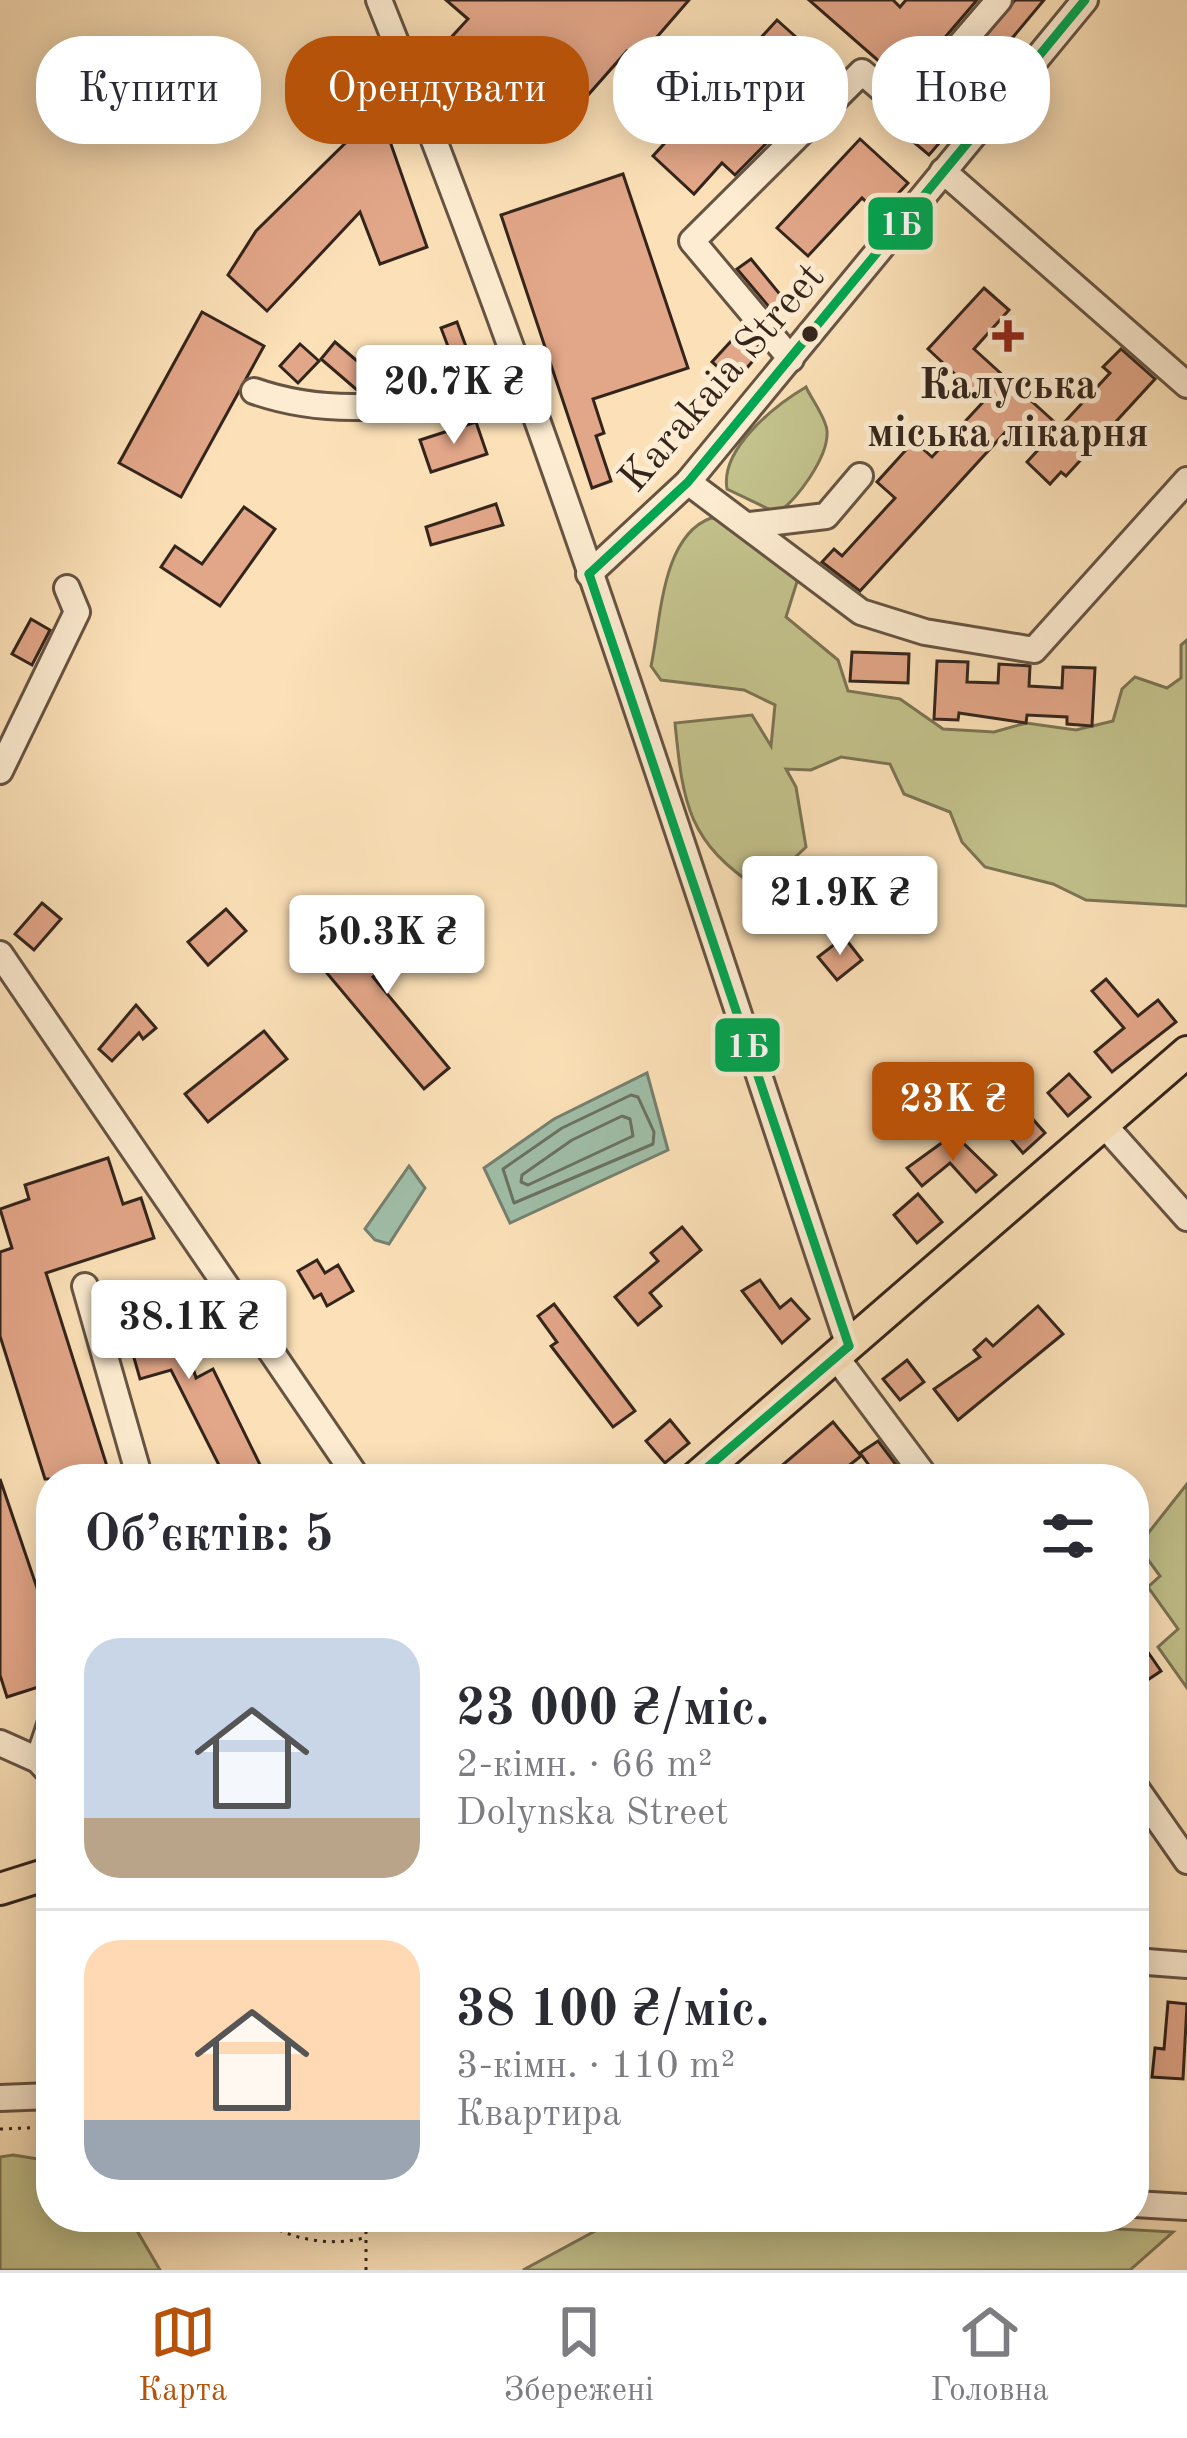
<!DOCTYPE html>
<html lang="uk">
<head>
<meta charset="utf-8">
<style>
	:root { --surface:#fff; --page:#f2f2f3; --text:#2b2b33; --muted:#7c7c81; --line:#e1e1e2; --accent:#b45309 }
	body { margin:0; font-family:"Old Standard TT",serif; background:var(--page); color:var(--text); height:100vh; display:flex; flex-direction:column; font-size:45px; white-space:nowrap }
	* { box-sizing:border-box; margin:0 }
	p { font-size:39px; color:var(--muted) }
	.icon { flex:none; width:66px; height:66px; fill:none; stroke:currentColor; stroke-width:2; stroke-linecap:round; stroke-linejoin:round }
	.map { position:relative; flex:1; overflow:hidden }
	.panel { position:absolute; left:36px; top:1464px; width:1113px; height:768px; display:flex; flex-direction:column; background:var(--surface); border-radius:48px; box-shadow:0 6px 30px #0003 }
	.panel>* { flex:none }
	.top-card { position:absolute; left:36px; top:36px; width:1116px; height:108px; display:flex; gap:24px }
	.price { position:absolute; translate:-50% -102px; padding:0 27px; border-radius:12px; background:#fff; color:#222; font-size:39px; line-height:78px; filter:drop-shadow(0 3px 6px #0008) }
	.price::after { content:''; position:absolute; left:50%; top:72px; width:36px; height:27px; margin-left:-18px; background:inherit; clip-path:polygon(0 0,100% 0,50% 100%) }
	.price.active { background:var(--accent); color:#fff }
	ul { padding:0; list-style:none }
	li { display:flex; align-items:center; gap:36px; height:300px; padding:0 48px }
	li+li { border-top:3px solid var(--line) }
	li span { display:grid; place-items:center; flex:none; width:336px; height:240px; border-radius:36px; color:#555 }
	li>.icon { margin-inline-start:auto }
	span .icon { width:144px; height:144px; fill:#fffc; stroke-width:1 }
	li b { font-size:51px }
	h2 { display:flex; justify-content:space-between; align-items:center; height:144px; padding:0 48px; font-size:51px }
	.pill { padding:0 42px; border-radius:48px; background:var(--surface); box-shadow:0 6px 30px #0003; font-size:42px; line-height:108px }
	.pill.active { background:var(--accent); color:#fff }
	.dock { display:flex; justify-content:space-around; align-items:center; height:168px; border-top:3px solid var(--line); background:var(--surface); font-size:33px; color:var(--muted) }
	.dock a { display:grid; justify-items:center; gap:6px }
	.dock .active { color:var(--accent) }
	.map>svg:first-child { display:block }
	.green { fill:#c3c28c; stroke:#7c7454; stroke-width:3 }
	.water { fill:#a0bea8; stroke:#758170; stroke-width:3 }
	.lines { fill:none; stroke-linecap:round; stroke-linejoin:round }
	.shore { stroke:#6a7262; stroke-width:3 }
	.building { fill:#e2a688; stroke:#34251c; stroke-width:3 }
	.minor-casing { stroke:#665443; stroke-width:30 }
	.major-casing { stroke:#34251c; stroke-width:36 }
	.path { stroke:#34251c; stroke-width:3; stroke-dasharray:3 6; stroke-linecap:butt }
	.minor { stroke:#fdecd1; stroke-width:24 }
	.major { stroke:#fce1b8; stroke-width:30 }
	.bus-1-casing { stroke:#fdecd1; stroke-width:18 }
	.bus-1 { stroke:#00a651; stroke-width:9 }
	.bus-dot { fill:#34251c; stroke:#fdecd1; stroke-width:4.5 }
	.poi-dot { fill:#8f2418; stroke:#fdecd1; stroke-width:4.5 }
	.labels { text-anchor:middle; stroke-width:10; stroke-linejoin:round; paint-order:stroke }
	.street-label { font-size:42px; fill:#34251c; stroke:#fdecd1 }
	.poi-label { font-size:42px; font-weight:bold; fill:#34251c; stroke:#fdecd1 }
	.line-badge { stroke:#fdecd1; stroke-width:4.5 }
	.badge-label { font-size:33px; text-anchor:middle; font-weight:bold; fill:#fff }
</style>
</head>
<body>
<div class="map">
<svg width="1187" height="2270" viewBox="0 0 1187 2270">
	<rect width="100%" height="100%" fill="#fce1b8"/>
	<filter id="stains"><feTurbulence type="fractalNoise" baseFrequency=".00167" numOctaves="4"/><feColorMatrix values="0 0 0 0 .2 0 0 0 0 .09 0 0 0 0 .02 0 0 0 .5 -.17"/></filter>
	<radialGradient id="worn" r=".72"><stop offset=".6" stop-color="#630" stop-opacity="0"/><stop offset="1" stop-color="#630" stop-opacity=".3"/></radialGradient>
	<g class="green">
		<path d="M806,387C812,400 826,418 827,431C829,457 796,501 777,513L727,489C720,449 774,406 806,387Z"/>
		<path d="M711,518L728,521L801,569L786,617L838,660L848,691L900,699L943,729L994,732L1026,723L1076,730L1113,721L1122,689L1135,677L1167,688L1181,678V645L1187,640V906L1086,900L1053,884L985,867L962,842L950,812L904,794L890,764L841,757L811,770L786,769L796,787L806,847L761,890C688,843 683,805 675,723L752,715L771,746L775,705L744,690L661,680L651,666C661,621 661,536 711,518Z"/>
		<polygon points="1187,1484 1187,1688 1158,1647 1178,1629 1148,1587 1160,1576 1138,1546"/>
		<polygon points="13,2155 51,2161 51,2217 129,2217 160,2270 0,2270 0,2157"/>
		<polygon points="621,2217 906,2217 1173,2232 1130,2270 523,2270"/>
	</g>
	<g class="water">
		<polygon points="647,1073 668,1150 510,1223 484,1168 554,1119"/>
		<polygon points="409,1166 425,1188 389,1244 375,1240 365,1229"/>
	</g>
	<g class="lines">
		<g class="shore">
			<polygon points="631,1095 638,1097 654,1132 653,1144 514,1203 503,1169 562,1128"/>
			<polygon points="622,1116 630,1119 633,1136 528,1185 521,1182 522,1175 572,1140"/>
		</g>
	</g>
	<g class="building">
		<polygon points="446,0 689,0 637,60 627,51 573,112 534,77 512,101 446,43 468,19"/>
		<polygon points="809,0 893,0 900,7 906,0 977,0 905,84"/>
		<polygon points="1015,0 1044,0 993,61 1003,69 929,155 898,129 917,120"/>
		<polygon points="777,20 836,73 735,175 722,163 694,194 653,156"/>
		<polygon points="379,110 427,247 380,264 360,212 267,311 228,275 256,231"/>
		<polygon points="860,139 908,183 879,214 862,198 808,256 777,228"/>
		<polygon points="623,174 688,368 593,399 604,433 596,436 611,481 592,488 501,215"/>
		<polygon points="751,259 783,298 770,308 737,269"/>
		<polygon points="984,288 1009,310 974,349 1060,427 1110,373 1103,367 1121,349 1155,379 1066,476 1061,472 1050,484 1027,462 1037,451 1011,426 860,591 822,562 834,549 842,556 895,498 877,482 914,441 932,457 984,401 928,349"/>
		<polygon points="202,312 264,346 181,497 119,463"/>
		<polygon points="457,322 476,374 460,378 441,328"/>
		<polygon points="743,328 762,350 735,382 712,362"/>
		<polygon points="335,342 370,372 374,380 366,390 357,390 321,359"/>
		<polygon points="300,344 319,361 298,383 280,366"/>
		<polygon points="476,422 487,454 431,472 420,440"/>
		<polygon points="496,504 503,525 431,545 426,527"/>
		<polygon points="244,507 275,529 220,606 161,567 175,546 202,564"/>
		<polygon points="31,619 50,630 32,665 12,654"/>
		<polygon points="852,652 909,654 908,683 850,681"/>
		<polygon points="937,661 968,662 967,682 998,683 999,664 1030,666 1029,686 1062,688 1063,667 1095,668 1092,726 1067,724 1067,717 1027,715 1026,723 959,713 958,720 934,719"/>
		<polygon points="42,903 61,919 34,950 15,934"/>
		<polygon points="226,909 246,931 208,965 188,942"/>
		<polygon points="399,911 421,937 373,977 449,1068 424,1089 326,972"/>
		<polygon points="844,937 862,960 837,980 818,957"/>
		<polygon points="1106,979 1138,1016 1158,1000 1176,1022 1112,1072 1095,1052 1124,1028 1092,991"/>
		<polygon points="136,1005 156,1028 143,1039 139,1033 112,1061 99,1049"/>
		<polygon points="264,1031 287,1059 208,1122 185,1094"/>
		<polygon points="1069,1074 1090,1097 1068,1116 1048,1093"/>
		<polygon points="1006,1079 1017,1096 1014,1098 1045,1133 1023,1153 994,1120 988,1125 965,1092 979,1081 987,1093"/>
		<polygon points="954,1134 996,1175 976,1192 950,1163 922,1186 907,1168"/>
		<polygon points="108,1158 123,1204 141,1198 154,1238 46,1273 111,1479 45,1479 0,1336 0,1252 12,1248 0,1209 29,1199 25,1185"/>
		<polygon points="918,1194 942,1222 917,1243 894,1215"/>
		<polygon points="682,1227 701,1250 650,1293 661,1306 638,1325 615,1297 658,1261 651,1253"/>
		<polygon points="317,1260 325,1273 338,1265 353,1291 327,1306 321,1294 314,1298 298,1271"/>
		<polygon points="760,1280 780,1308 791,1299 809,1319 782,1343 742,1291"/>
		<polygon points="170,1290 196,1378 213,1369 267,1479 226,1479 171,1370 140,1379 119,1305"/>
		<polygon points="554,1304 635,1411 613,1427 551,1346 557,1342 538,1316"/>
		<polygon points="1038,1306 1063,1334 958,1420 934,1389 980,1357 974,1350 986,1339 993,1346"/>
		<polygon points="907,1360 924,1382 900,1400 883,1379"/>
		<polygon points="670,1420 689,1443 665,1463 646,1441"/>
		<polygon points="833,1422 861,1456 832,1479 766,1479"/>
		<polygon points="878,1441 900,1470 887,1479 879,1479 860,1453"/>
		<polygon points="0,1479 51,1629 51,1683 7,1697 0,1675"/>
		<polygon points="1134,1632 1161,1671 1134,1689"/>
		<polygon points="1168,2002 1187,2004 1183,2079 1152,2077 1155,2048 1164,2049"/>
	</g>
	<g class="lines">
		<g class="minor-casing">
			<g id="minor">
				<path d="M379,0C556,441 698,896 849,1346"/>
				<polyline points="943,171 1187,385"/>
				<polyline points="791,359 692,241 862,72 905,109 999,0"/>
				<path d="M254,391C345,423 430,400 522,383"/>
				<polyline points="688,482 861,612 925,632 1034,650 1187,480"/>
				<polyline points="750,525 826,516 860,476"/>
				<polyline points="589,574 688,482 1085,0"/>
				<polyline points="0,771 77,612 67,588"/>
				<polyline points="0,954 358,1479"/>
				<polyline points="1104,1125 1187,1218"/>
				<polyline points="85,1286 140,1479"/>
				<polyline points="836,1357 927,1479"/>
				<polyline points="0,1743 38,1760 51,1774"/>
				<polyline points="38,1760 51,1722"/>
				<polyline points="1134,1785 1187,1861"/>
				<polyline points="1134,1961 1187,1965"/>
				<polyline points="0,2098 51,2096"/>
				<polyline points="1134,2204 1187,2207"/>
			</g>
		</g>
		<g class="major-casing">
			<g id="major">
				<polyline points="694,1479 1187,1052"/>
				<polyline points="0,1889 51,1873"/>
			</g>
		</g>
		<g class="path">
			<polyline points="0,2129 51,2127"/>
			<path d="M256,2217C287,2239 327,2247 364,2238"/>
			<polyline points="366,2270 366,2217"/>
		</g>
		<use href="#minor" class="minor"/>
		<use href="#major" class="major"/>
		<g class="bus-1-casing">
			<g id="bus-1">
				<polyline points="589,574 849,1346"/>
				<polyline points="589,574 688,482 1085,0"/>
				<polyline points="694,1479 849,1346"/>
			</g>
		</g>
		<use href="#bus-1" class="bus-1"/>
	</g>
	<circle class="bus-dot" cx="810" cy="334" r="10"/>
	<path class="poi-dot" d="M1002 318h12v12h12v12h-12v12h-12v-12h-12v-12h12z"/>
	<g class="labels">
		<g class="street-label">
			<text transform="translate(720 376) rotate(-49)" y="15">Karakaia Street</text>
		</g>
		<g class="poi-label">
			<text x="1008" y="398">Калуська<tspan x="1008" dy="48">міська лікарня</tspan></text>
		</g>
	</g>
	<g class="line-badge">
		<rect x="866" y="195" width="69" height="57" rx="12" fill="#00a651"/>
		<rect x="713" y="1016" width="69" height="58" rx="12" fill="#00a651"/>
	</g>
	<g class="badge-label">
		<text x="901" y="235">1Б</text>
		<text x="748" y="1057">1Б</text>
	</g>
	<rect width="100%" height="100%" filter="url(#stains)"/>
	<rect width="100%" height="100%" fill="url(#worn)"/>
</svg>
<b class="price" style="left:454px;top:447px">20.7K ₴</b>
<b class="price" style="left:840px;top:958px">21.9K ₴</b>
<b class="price" style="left:387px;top:997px">50.3K ₴</b>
<b class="price active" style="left:953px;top:1164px">23K ₴</b>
<b class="price" style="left:189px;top:1382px">38.1K ₴</b>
<div class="top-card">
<a class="pill">Купити</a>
<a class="pill active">Орендувати</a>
<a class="pill">Фільтри</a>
<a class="pill">Нове</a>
</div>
<section class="panel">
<h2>Об’єктів: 5<svg class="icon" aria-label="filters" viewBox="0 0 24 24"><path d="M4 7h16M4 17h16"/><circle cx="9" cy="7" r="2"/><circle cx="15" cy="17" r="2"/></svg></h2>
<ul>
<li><span style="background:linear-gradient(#c9d6e8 75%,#b9a48a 0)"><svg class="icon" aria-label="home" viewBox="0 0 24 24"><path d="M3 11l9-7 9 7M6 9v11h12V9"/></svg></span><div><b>23 000 ₴/міс.</b><p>2-кімн. · 66 m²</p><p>Dolynska Street</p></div></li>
<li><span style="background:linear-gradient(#ffd9b3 75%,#9aa5b1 0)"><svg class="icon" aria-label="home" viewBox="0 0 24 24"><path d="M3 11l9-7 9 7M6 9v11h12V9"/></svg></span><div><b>38 100 ₴/міс.</b><p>3-кімн. · 110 m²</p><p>Квартира</p></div></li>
</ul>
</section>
</div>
<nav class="dock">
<a class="active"><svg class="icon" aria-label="map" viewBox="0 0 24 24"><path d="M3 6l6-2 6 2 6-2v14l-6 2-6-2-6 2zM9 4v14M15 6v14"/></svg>Карта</a>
<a><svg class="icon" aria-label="saved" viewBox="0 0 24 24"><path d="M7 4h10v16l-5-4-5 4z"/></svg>Збережені</a>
<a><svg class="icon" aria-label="home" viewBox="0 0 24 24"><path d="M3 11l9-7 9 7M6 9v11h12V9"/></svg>Головна</a>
</nav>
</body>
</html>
